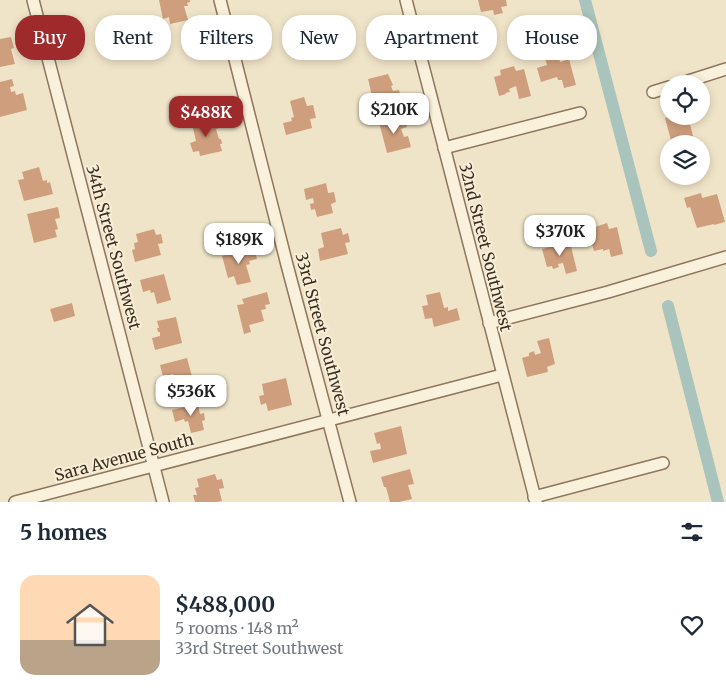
<!DOCTYPE html>
<html lang="en">
<head>
<meta charset="utf-8">
<style>
	:root { --surface:#fff; --page:#f2f2f3; --text:#1f2937; --muted:#747a83; --line:#e0e1e3; --accent:#9e2a2b }
	body { margin:0; font-family:Merriweather,serif; background:var(--page); color:var(--text); height:100vh; display:flex; flex-direction:column; font-size:19px; white-space:nowrap }
	* { box-sizing:border-box; margin:0 }
	p { font-size:16px; color:var(--muted) }
	.icon { flex:none; width:28px; height:28px; fill:none; stroke:currentColor; stroke-width:2; stroke-linecap:round; stroke-linejoin:round }
	.map { position:relative; height:502px; overflow:hidden }
	.details { display:flex; flex-direction:column; background:var(--surface); flex:1 }
	.details>* { flex:none }
	.top-card { position:absolute; left:15px; top:15px; width:696px; height:45px; display:flex; gap:10px }
	.buttons { position:absolute; left:660px; top:75px; display:grid; gap:10px }
	.buttons a { display:grid; place-items:center; width:50px; height:50px; border-radius:50%; background:var(--surface); box-shadow:0 2px 8px #0003; font-size:25px }
	.price { position:absolute; translate:-50% -42px; padding:0 11px; border-radius:10px; background:#fff; color:#222; font-size:16px; line-height:32px; filter:drop-shadow(0 1px 2px #0008) }
	.price::after { content:''; position:absolute; left:50%; top:30px; width:15px; height:11px; margin-left:-8px; background:inherit; clip-path:polygon(0 0,100% 0,50% 100%) }
	.price.selected { background:var(--accent); color:#fff }
	ul { padding:0; list-style:none }
	li { display:flex; align-items:center; gap:15px; height:125px; padding:0 20px }
	li+li { border-top:1px solid var(--line) }
	li span { display:grid; place-items:center; flex:none; width:140px; height:100px; border-radius:15px; color:#555 }
	li>.icon { margin-inline-start:auto }
	span .icon { width:60px; height:60px; fill:#fffc; stroke-width:1 }
	li b { font-size:21px }
	h2 { display:flex; justify-content:space-between; align-items:center; height:60px; padding:0 20px; font-size:21px }
	.pill { padding:0 18px; border-radius:20px; background:var(--surface); box-shadow:0 2px 8px #0003; font-size:18px; line-height:45px }
	.pill.selected { background:var(--accent); color:#fff }
	.map>svg:first-child { display:block }
	.lines { fill:none; stroke-linecap:round; stroke-linejoin:round }
	.canal { stroke:#a9c4bc; stroke-width:12 }
	.building { fill:#cf9f7d }
	.street-casing { stroke:#8d765c; stroke-width:14 }
	.street { stroke:#faf1dc; stroke-width:11 }
	.labels { text-anchor:middle; stroke-width:4; stroke-linejoin:round; paint-order:stroke }
	.street-label { font-size:16px; fill:#3d2e20; stroke:#f7eed8 }
</style>
</head>
<body>
<div class="map">
<svg width="726" height="502" viewBox="0 0 726 502">
	<rect width="100%" height="100%" fill="#f0e4c8"/>
	<g class="lines">
		<g class="canal">
			<polyline points="585,0 651,251"/>
			<polyline points="668,306 718,502"/>
		</g>
	</g>
	<g class="building">
		<polygon points="159,0 190,0 190,2 187,3 188,6 184,6 188,20 170,24 169,17 163,19"/>
		<polygon points="478,0 506,0 507,6 501,7 503,13 494,15 493,10 481,12"/>
		<polygon points="11,37 14,48 11,49 15,64 0,67 0,39"/>
		<polygon points="558,55 560,62 569,59 576,85 564,88 562,80 558,80 557,77 541,82 537,68 547,65 545,59"/>
		<polygon points="514,66 516,71 524,69 531,96 519,99 516,86 509,89 510,92 505,93 506,94 499,96 494,77 501,75 500,70"/>
		<polygon points="388,74 393,85 391,86 393,91 399,90 402,101 375,108 368,79"/>
		<polygon points="12,79 14,86 10,87 11,92 15,91 16,95 23,93 27,110 0,117 0,82"/>
		<polygon points="304,97 307,106 313,105 316,118 310,119 312,128 286,135 283,123 292,121 291,118 294,117 290,101"/>
		<polygon points="402,116 404,124 406,123 407,127 401,129 404,137 408,136 411,147 387,153 379,122"/>
		<polygon points="670,116 676,116 677,119 682,118 683,121 689,120 695,144 672,144 665,118"/>
		<polygon points="216,118 219,128 216,129 219,139 221,139 222,144 220,144 222,151 200,156 199,151 193,152 190,143 196,141 192,124"/>
		<polygon points="39,167 43,181 47,180 47,183 50,182 53,194 24,201 18,180 24,179 22,172"/>
		<polygon points="326,183 328,193 334,192 336,202 331,204 333,213 317,217 315,209 311,210 310,204 314,203 313,198 306,200 304,189"/>
		<polygon points="701,193 702,198 717,194 725,222 714,225 714,224 697,228 690,207 687,208 684,198"/>
		<polygon points="58,207 60,218 55,219 58,229 55,230 57,237 34,243 27,214"/>
		<polygon points="607,223 609,229 617,227 623,254 611,257 609,249 603,251 603,249 594,251 589,234 596,232 595,227"/>
		<polygon points="341,228 343,235 348,233 350,242 345,243 348,254 320,261 318,249 324,247 321,233"/>
		<polygon points="154,229 156,235 161,234 163,243 158,244 161,255 135,262 132,250 135,249 134,243 138,242 136,234"/>
		<polygon points="570,242 577,271 566,274 563,263 558,264 559,267 553,269 552,266 547,267 542,249"/>
		<polygon points="254,247 257,259 249,261 250,264 246,265 251,282 237,285 234,276 228,278 222,256"/>
		<polygon points="164,274 171,300 157,304 154,292 151,293 150,290 143,292 140,280"/>
		<polygon points="267,292 270,304 265,305 266,309 261,310 264,321 249,325 251,332 244,334 237,305 244,304 242,299"/>
		<polygon points="440,292 444,308 448,307 448,311 457,308 460,320 434,327 432,318 425,319 422,306 428,305 426,295"/>
		<polygon points="72,303 75,316 54,322 50,309"/>
		<polygon points="176,317 182,343 155,350 152,338 160,336 160,332 158,332 157,328 159,328 157,321"/>
		<polygon points="549,338 555,364 547,367 548,372 527,377 522,358 529,356 529,353 534,351 535,355 541,353 537,341"/>
		<polygon points="187,358 195,388 178,392 175,383 172,384 171,378 174,378 173,374 163,377 160,365"/>
		<polygon points="286,378 292,405 268,411 266,403 261,405 259,396 264,395 262,384"/>
		<polygon points="198,404 200,414 204,413 205,420 202,421 204,430 191,433 188,421 185,422 184,419 175,422 172,410"/>
		<polygon points="401,426 407,454 373,463 370,451 381,449 380,443 377,444 374,433"/>
		<polygon points="410,469 414,484 408,485 412,499 399,502 390,502 386,487 384,487 381,477"/>
		<polygon points="215,474 217,480 222,479 224,488 219,489 222,501 216,502 195,502 193,495 197,495 195,488 199,487 197,479"/>
	</g>
	<g class="lines">
		<g class="street-casing">
			<g id="street">
				<polyline points="33,0 163,502"/>
				<polyline points="220,0 287,265 350,502"/>
				<polyline points="406,0 536,502"/>
				<polyline points="679,84 726,69"/>
				<polyline points="653,92 669,87"/>
				<polyline points="444,148 580,113"/>
				<polyline points="489,323 608,292 726,257"/>
				<polyline points="534,497 663,463"/>
				<polyline points="15,502 502,375"/>
			</g>
		</g>
		<use href="#street" class="street"/>
	</g>
	<g class="labels">
		<g class="street-label">
			<text transform="translate(114 247) rotate(75)" y="6">34th Street Southwest</text>
			<text transform="translate(486 247) rotate(76)" y="6">32nd Street Southwest</text>
			<text transform="translate(323 334) rotate(75)" y="6">33rd Street Southwest</text>
			<text transform="translate(124 457) rotate(-15)" y="6">Sara Avenue South</text>
		</g>
	</g>
</svg>
<div class="buttons">
<a><svg class="icon" aria-label="locate" viewBox="0 0 24 24"><circle cx="12" cy="12" r="6"/><path d="M12 2v4M12 18v4M2 12h4M18 12h4"/></svg></a>
<a><svg class="icon" aria-label="layers" viewBox="0 0 24 24"><path d="M12 4l9 5-9 5-9-5zM3 14l9 5 9-5"/></svg></a>
</div>
<b class="price" style="left:394px;top:135px">$210K</b>
<b class="price selected" style="left:206px;top:138px">$488K</b>
<b class="price" style="left:560px;top:257px">$370K</b>
<b class="price" style="left:239px;top:265px">$189K</b>
<b class="price" style="left:191px;top:417px">$536K</b>
<div class="top-card">
<a class="pill selected">Buy</a>
<a class="pill">Rent</a>
<a class="pill">Filters</a>
<a class="pill">New</a>
<a class="pill">Apartment</a>
<a class="pill">House</a>
</div>
</div>
<section class="details">
<h2>5 homes<svg class="icon" aria-label="filters" viewBox="0 0 24 24"><path d="M4 7h16M4 17h16"/><circle cx="9" cy="7" r="2"/><circle cx="15" cy="17" r="2"/></svg></h2>
<ul>
<li><span style="background:linear-gradient(#ffd9b3 65%,#b9a48a 0)"><svg class="icon" aria-label="home" viewBox="0 0 24 24"><path d="M3 11l9-7 9 7M6 9v11h12V9"/></svg></span><div><b>$488,000</b><p>5 rooms · 148 m²</p><p>33rd Street Southwest</p></div><svg class="icon" aria-label="heart" viewBox="0 0 24 24"><path d="M12 20l-8-8c-3-5 5-10 8-4 3-6 11-1 8 4z"/></svg></li>
</ul>
</section>
</body>
</html>
